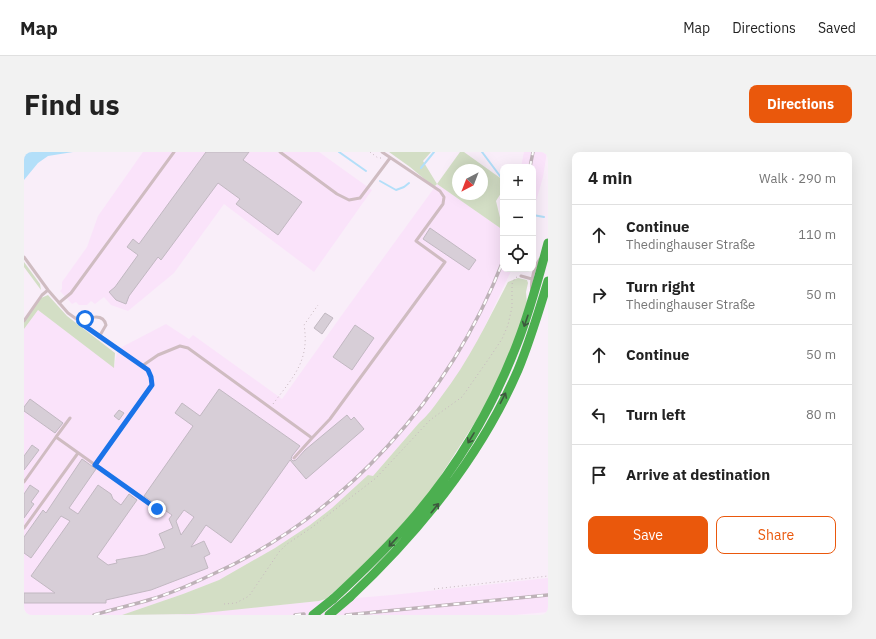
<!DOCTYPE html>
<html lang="en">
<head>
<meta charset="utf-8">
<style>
	body { margin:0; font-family:"IBM Plex Sans",sans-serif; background:#f2f2f2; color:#222 }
	.controls { position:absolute; right:12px; top:12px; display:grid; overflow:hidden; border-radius:8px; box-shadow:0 4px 16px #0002 }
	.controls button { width:36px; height:36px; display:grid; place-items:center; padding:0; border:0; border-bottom:1px solid #e0e0e0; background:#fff; color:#222; font:20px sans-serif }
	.compass { position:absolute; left:428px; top:12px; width:36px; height:36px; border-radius:50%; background:#fff; box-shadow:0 4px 16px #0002; rotate:222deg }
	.stop { position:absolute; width:12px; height:12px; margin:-9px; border:3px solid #1a73e8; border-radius:50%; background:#fff }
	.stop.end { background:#1a73e8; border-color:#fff; box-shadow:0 1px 4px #0008 }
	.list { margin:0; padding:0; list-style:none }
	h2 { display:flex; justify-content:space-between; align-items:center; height:52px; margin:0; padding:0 16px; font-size:17px }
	h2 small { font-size:13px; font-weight:400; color:#767676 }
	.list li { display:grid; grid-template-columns:26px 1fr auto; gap:12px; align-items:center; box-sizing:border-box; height:60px; padding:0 16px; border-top:1px solid #e0e0e0 }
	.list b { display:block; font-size:15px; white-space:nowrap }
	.list p { margin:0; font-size:13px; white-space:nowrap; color:#767676 }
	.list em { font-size:13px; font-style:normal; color:#767676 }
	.actions { display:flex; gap:8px; padding:12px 16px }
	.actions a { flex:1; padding:9px 0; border:1px solid #ea580c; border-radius:8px; text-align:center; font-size:14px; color:#ea580c }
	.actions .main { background:#ea580c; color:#fff }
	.icon { flex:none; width:22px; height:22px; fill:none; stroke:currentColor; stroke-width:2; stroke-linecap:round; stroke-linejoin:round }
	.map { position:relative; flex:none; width:524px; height:463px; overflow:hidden; border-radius:8px }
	header { display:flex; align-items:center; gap:24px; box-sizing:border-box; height:56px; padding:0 20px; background:#fff; border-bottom:1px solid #e0e0e0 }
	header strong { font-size:19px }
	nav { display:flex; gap:22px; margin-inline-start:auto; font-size:14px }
	.intro { display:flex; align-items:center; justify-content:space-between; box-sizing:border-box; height:96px; padding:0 24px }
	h1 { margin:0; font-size:28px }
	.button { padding:10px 18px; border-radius:8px; background:#ea580c; color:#fff; font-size:14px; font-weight:700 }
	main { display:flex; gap:24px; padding:0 24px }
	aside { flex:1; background:#fff; border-radius:8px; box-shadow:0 4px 16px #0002 }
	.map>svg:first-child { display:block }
	.built { fill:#fae3fa }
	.green { fill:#d3dec5; fill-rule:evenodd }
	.water { fill:#b3dff9 }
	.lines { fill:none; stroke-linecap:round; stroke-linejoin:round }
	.stream { stroke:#b3dff9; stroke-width:2 }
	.building { fill:#d7ced7; stroke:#c1b8c1; fill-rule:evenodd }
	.path { stroke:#c7b8bf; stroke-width:1; stroke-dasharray:1 3; stroke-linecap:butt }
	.lane { stroke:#cfbcc1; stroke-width:3 }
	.fast { stroke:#4caf50; stroke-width:9 }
	.rail-casing { stroke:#beb2b8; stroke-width:3.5 }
	.rail { stroke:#fff; stroke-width:2; stroke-dasharray:6; stroke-linecap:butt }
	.fast-bridge { stroke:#4caf50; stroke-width:9 }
	.oneway { stroke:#3d593e }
	.route { stroke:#1a73e8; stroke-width:5 }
</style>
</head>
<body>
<header>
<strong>Map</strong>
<nav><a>Map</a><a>Directions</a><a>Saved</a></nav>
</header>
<div class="intro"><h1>Find us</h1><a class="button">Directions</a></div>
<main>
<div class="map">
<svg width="524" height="463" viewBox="0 0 524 463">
	<rect width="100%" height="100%" fill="#f9eef9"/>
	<path class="built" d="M119,0H295L348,38L290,120L200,52L150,121L104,159L87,153L80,145L71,152L67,149L63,153H55L52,150L48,152L36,139L38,137V130L63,95L74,64Z
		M500,0H523L519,25L509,60V15H497Z
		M413,32L479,78V117H488L450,197L430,229L403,264L395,271L349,324L286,373L251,396L195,428L159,442L98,463H0V177L14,158L90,215L94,197L142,172L165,187L169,183L258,247L320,160Z
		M524,426V460L490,463H153L295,449L368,443Z"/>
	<path class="green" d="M365,0H407L399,9L413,32L436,0H440L479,28V38L472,49L479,78L413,32L410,35L386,15ZM434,18H458V42H434Z
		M0,110L16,132L17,138L0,115Z
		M494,126L503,128L504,131L502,140L503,152L499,174L464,250L405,342L355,399L302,447L295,449L170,462L98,463L159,442L195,428L251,396L286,373L308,356L344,323L349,324L395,271C403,264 410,255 417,245C445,209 463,170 484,130Z
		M24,143L43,164L91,201L90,216L14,158L0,177V170L17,146Z"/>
	<path class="water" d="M0,0H49L24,4L14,11L0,28Z"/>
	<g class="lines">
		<path class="stream" d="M315,0L342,19
			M458,0L479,28
			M397,16L410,0
			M356,29L372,38L380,35L385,31
			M509,63L520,65"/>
	</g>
	<path class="building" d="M182,0H225L219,8L278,50L254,83L212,52L216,47L194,31L137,108L134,105L105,144L102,152L92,148L85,140L91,135L114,103L103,95L109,87L115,92Z
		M406,76L452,108L445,118L399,87Z
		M301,161L309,166L298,182L290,176Z
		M331,173L350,186L328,218L309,205Z
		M195,237L276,294L268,304L267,307L269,309L272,308L281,298L323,263L327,268L330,265L340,277L282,327L266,308L207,391L182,373L167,395L180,389L186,402L180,405L184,416L127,438L82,448V451H0V441H31L7,424L46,369L37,364L7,406L0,401V385L19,358L22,361L58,307L72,317L45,356L54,362L74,333L87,342L89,347L97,353L105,342L113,348L73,405L84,413L93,411L92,408L121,403L141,396L135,382L149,376L145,367L148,363L120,344L169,274L151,261L158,251L176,264ZM160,358L170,365L157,383L152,369Z
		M6,247L39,271L31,281L0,259V255Z
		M95,258L100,261L95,268L90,264Z
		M8,293L15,298L0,318V304Z
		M6,333L15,339L7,350L10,352L0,366V342Z"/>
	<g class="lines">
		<path class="path" d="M346,0L354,6H357
			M249,252C269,225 286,209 280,173L294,153
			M410,437L524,424
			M200,452L212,451L225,444L255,400L263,392L287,376L352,326L406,268L438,245L466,205L478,187L484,173L488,155V132L491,126L493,125"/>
		<path class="lane" d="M256,0L313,42L325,48L336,46L366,6
			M0,105L24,138L44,161L124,218L127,225L128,233L71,313
			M497,124L508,127
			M508,140C506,130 510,115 516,107
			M35,151L47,141L150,0
			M0,169L18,143L24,138
			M55,170C64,166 79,160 82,173L75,185
			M118,214L134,203L156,194L164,196L288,286L306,267L421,110L392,89L419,52L420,45L416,39L358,0
			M32,285L46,266
			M270,306L288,286
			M0,330L32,285L133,357
			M0,376L54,301"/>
		<path class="fast" d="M326,445C395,380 456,306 494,218C506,189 515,159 524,129
			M309,447C335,423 360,399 384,372C430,320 468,257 493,192C506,159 515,125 524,91"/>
		<g class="rail-casing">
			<path id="rail" d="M506,15L509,0
				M70,463C89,457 109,453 128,447C148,441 168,432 187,423C321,363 426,245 479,109
				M271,463L280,462
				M322,463L524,443"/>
		</g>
		<use href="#rail" class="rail"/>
		<path class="fast-bridge" d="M289,463L309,447
			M305,463L326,445"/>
	</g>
	<defs><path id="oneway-shaft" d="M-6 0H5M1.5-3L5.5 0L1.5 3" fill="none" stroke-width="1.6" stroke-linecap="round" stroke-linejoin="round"/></defs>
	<g class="oneway">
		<use href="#oneway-shaft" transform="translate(502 169) rotate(109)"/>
		<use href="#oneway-shaft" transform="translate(479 246) rotate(-63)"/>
		<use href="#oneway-shaft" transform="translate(447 286) rotate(121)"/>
		<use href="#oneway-shaft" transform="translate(411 356) rotate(-51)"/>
		<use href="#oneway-shaft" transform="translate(369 390) rotate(133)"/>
	</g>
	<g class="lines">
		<path class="route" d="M61,167L55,170L124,218L127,225L128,233L71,313L133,357"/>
	</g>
</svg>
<div class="controls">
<button>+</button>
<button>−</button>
<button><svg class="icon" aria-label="locate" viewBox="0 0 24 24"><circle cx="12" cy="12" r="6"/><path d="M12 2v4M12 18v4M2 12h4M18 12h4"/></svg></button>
</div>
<svg class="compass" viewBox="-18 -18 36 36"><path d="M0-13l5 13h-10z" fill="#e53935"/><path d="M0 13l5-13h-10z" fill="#767676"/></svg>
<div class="stop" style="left:61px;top:167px"></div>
<div class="stop end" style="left:133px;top:357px"></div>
</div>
<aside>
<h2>4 min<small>Walk · 290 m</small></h2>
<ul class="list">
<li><svg class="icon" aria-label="ahead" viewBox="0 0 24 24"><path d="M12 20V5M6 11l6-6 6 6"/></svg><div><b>Continue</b><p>Thedinghauser Straße</p></div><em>110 m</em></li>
<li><svg class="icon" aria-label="right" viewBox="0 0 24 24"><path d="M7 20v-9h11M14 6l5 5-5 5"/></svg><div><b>Turn right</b><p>Thedinghauser Straße</p></div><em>50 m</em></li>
<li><svg class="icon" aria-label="ahead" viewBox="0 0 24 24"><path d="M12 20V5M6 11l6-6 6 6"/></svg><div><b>Continue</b></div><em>50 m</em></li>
<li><svg class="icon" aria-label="left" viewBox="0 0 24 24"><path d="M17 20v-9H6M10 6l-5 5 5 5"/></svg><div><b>Turn left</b></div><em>80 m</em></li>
<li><svg class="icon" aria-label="arrive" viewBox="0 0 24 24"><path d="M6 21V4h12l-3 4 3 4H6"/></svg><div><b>Arrive at destination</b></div></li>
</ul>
<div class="actions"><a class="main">Save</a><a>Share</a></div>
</aside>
</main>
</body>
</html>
